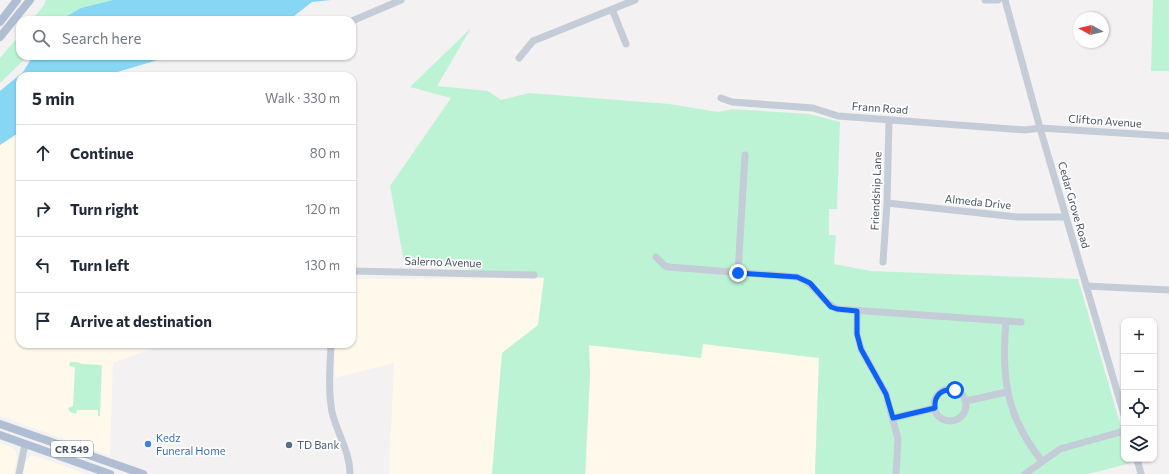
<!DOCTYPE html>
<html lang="en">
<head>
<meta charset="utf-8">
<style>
	body { margin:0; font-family:Commissioner,sans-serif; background:#f2f2f3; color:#1f2937 }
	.controls { position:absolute; right:12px; bottom:12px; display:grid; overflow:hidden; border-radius:8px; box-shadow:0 1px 3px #0004 }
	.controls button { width:36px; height:36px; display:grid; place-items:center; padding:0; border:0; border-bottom:1px solid #e0e1e3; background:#fff; color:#1f2937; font:20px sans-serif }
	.compass { position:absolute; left:1073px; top:12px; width:36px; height:36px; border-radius:50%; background:#fff; box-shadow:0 1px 3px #0004; rotate:278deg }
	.stop { position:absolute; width:12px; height:12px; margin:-9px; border:3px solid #0a63f4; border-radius:50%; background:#fff }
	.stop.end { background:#0a63f4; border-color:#fff; box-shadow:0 1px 4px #0008 }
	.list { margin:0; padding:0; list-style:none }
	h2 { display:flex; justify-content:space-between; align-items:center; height:52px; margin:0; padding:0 16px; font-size:17px }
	h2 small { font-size:13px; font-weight:400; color:#747a83 }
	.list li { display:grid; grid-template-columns:26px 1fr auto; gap:12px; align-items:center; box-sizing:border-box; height:56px; padding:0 16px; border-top:1px solid #e0e1e3 }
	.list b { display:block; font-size:15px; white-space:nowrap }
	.list em { font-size:13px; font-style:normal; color:#747a83 }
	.icon { flex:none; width:22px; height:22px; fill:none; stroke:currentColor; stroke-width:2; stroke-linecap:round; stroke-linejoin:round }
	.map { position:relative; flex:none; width:1169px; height:474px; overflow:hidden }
	.search { position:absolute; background:#fff; box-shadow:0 1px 3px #0004; left:16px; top:16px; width:340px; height:44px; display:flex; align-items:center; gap:10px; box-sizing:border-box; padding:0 14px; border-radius:12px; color:#747a83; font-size:15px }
	.panel { position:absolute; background:#fff; box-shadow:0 1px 3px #0004; left:16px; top:72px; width:340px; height:276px; border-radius:12px }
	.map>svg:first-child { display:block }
	.commercial { fill:#fef9eb }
	.green { fill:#bdf3d5 }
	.water { fill:#87d7f4 }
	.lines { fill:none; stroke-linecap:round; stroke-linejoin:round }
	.minor { stroke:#c4ccd7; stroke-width:7 }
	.major { stroke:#afbed2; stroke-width:8 }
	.route { stroke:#0a63f4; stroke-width:5 }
	.shop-dot { fill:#3f7fe0; stroke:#fff; stroke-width:1.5 }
	.service-dot { fill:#5c6f8a; stroke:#fff; stroke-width:1.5 }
	.labels { text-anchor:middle; stroke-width:3.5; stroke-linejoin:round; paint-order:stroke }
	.shield { fill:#fff; stroke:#7e8790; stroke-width:1 }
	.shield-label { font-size:10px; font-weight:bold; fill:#475360 }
	.street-label { font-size:11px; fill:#475360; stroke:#fff }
	.shop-label { font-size:11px; fill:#366cbe; stroke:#fff; text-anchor:start }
	.service-label { font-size:11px; fill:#4e5e75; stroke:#fff; text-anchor:start }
</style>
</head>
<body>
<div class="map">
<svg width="1169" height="474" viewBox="0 0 1169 474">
	<rect width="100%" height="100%" fill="#f3f1f1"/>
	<path class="commercial" d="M20,132V344H165L113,363L110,456L0,416V145Z
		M544,278L538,325L502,354L492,474H389L394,363L335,378L334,344H352V279Z
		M702,344L819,358L815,474H586L590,375L588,345L701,358Z
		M0,443L12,447L16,452L17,457L14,474H0Z
		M30,456H36L86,474H23L25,463Z"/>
	<path class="green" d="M46,0H130L67,20H32L44,5Z
		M1153,0H1169V71H1151Z
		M471,28L437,86L488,91L501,100L529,93L669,104L718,112L732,109L809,114L840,122L837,209H829V235H836L834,264L871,271L1078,279L1124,437V459H1130L1131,463L1088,474H815L819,358L703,344L701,358L589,345L590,375L585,474H492L502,353L538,325L544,278L404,262L390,186L451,98L410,87Z
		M20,35V56H28L0,83V58Z
		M70,362H77L82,364L102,365L100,416H98V410H77L76,414L70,412L68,408L73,406L75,367L69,366Z"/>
	<path class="water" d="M113,0H331L312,2L289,20H60L81,8Z
		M33,56H171L104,76H20V132L0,145V91L23,72Z"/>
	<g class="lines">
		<path class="minor" d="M985,0H998
			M1005,0L1040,128L1124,415
			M612,9L626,44
			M352,21L401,0
			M519,58L533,41L635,0
			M721,98L732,102L813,108L838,116L1025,130L1040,128L1169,136
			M887,203L1017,217H1066
			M656,257L665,266L669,267L797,277C816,283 821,302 837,309L1021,322
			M883,262L887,203L889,120
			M352,271L534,275
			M738,273L745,155
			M1086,286L1169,290
			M857,311V334L861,349L886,394L898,439L896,474
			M1006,321C1001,376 1006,417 1042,461
			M331,344C330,366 328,390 332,412C337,433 350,452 350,474
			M934 405a16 16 0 1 1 32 0a16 16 0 1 1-32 0Z
			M966,401L1007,392
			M893,418L935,408
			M1137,459L1141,474
			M19,474L25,444
			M1025,474L1060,449L1124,431"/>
		<path class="major" d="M0,22L17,0
			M0,37L30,0
			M0,424L143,474
			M0,435L110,474"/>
	</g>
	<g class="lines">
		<path class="route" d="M738,273L797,277L810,283L831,307L837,309L857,311V334L861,349L886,394L893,418L935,408C934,395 942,388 955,390"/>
	</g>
	<circle class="shop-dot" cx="148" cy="444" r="4"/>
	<circle class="service-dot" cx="289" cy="445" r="4"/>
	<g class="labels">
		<rect class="shield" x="51" y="441" width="42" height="16" rx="3"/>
		<g class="shield-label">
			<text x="72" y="453">CR 549</text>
		</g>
		<g class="street-label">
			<text transform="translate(880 108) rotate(4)" y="4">Frann Road</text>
			<text transform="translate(1105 121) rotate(4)" y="4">Clifton Avenue</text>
			<text transform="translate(876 191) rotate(-88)" y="4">Friendship Lane</text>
			<text transform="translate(978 202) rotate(6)" y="4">Almeda Drive</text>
			<text transform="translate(1074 205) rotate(74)" y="4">Cedar Grove Road</text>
			<text transform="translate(443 262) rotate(2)" y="4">Salerno Avenue</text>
		</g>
		<g class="shop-label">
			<text x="156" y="442">Kedz<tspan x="156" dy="13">Funeral Home</tspan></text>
		</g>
		<g class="service-label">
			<text x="297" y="449">TD Bank</text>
		</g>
	</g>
</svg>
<div class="controls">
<button>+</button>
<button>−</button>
<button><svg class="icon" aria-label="locate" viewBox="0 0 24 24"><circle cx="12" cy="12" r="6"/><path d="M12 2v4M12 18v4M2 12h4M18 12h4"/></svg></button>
<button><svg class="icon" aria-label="layers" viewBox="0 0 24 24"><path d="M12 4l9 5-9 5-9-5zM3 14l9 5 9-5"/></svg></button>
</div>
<svg class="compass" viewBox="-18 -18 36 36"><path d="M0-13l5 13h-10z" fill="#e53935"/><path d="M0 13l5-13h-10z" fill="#747a83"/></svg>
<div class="stop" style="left:955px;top:390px"></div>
<div class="stop end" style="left:738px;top:273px"></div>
<div class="search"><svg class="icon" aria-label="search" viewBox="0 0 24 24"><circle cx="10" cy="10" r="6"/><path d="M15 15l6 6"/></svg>Search here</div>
<section class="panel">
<h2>5 min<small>Walk · 330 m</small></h2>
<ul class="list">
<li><svg class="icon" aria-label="ahead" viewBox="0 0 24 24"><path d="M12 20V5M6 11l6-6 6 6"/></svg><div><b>Continue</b></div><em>80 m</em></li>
<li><svg class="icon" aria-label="right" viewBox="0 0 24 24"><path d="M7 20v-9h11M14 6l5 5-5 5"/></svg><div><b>Turn right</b></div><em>120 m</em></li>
<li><svg class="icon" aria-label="left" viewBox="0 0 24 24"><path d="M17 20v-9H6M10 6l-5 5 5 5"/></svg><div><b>Turn left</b></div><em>130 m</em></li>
<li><svg class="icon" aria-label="arrive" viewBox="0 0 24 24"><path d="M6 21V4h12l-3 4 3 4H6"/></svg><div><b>Arrive at destination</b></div></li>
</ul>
</section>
</div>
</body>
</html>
